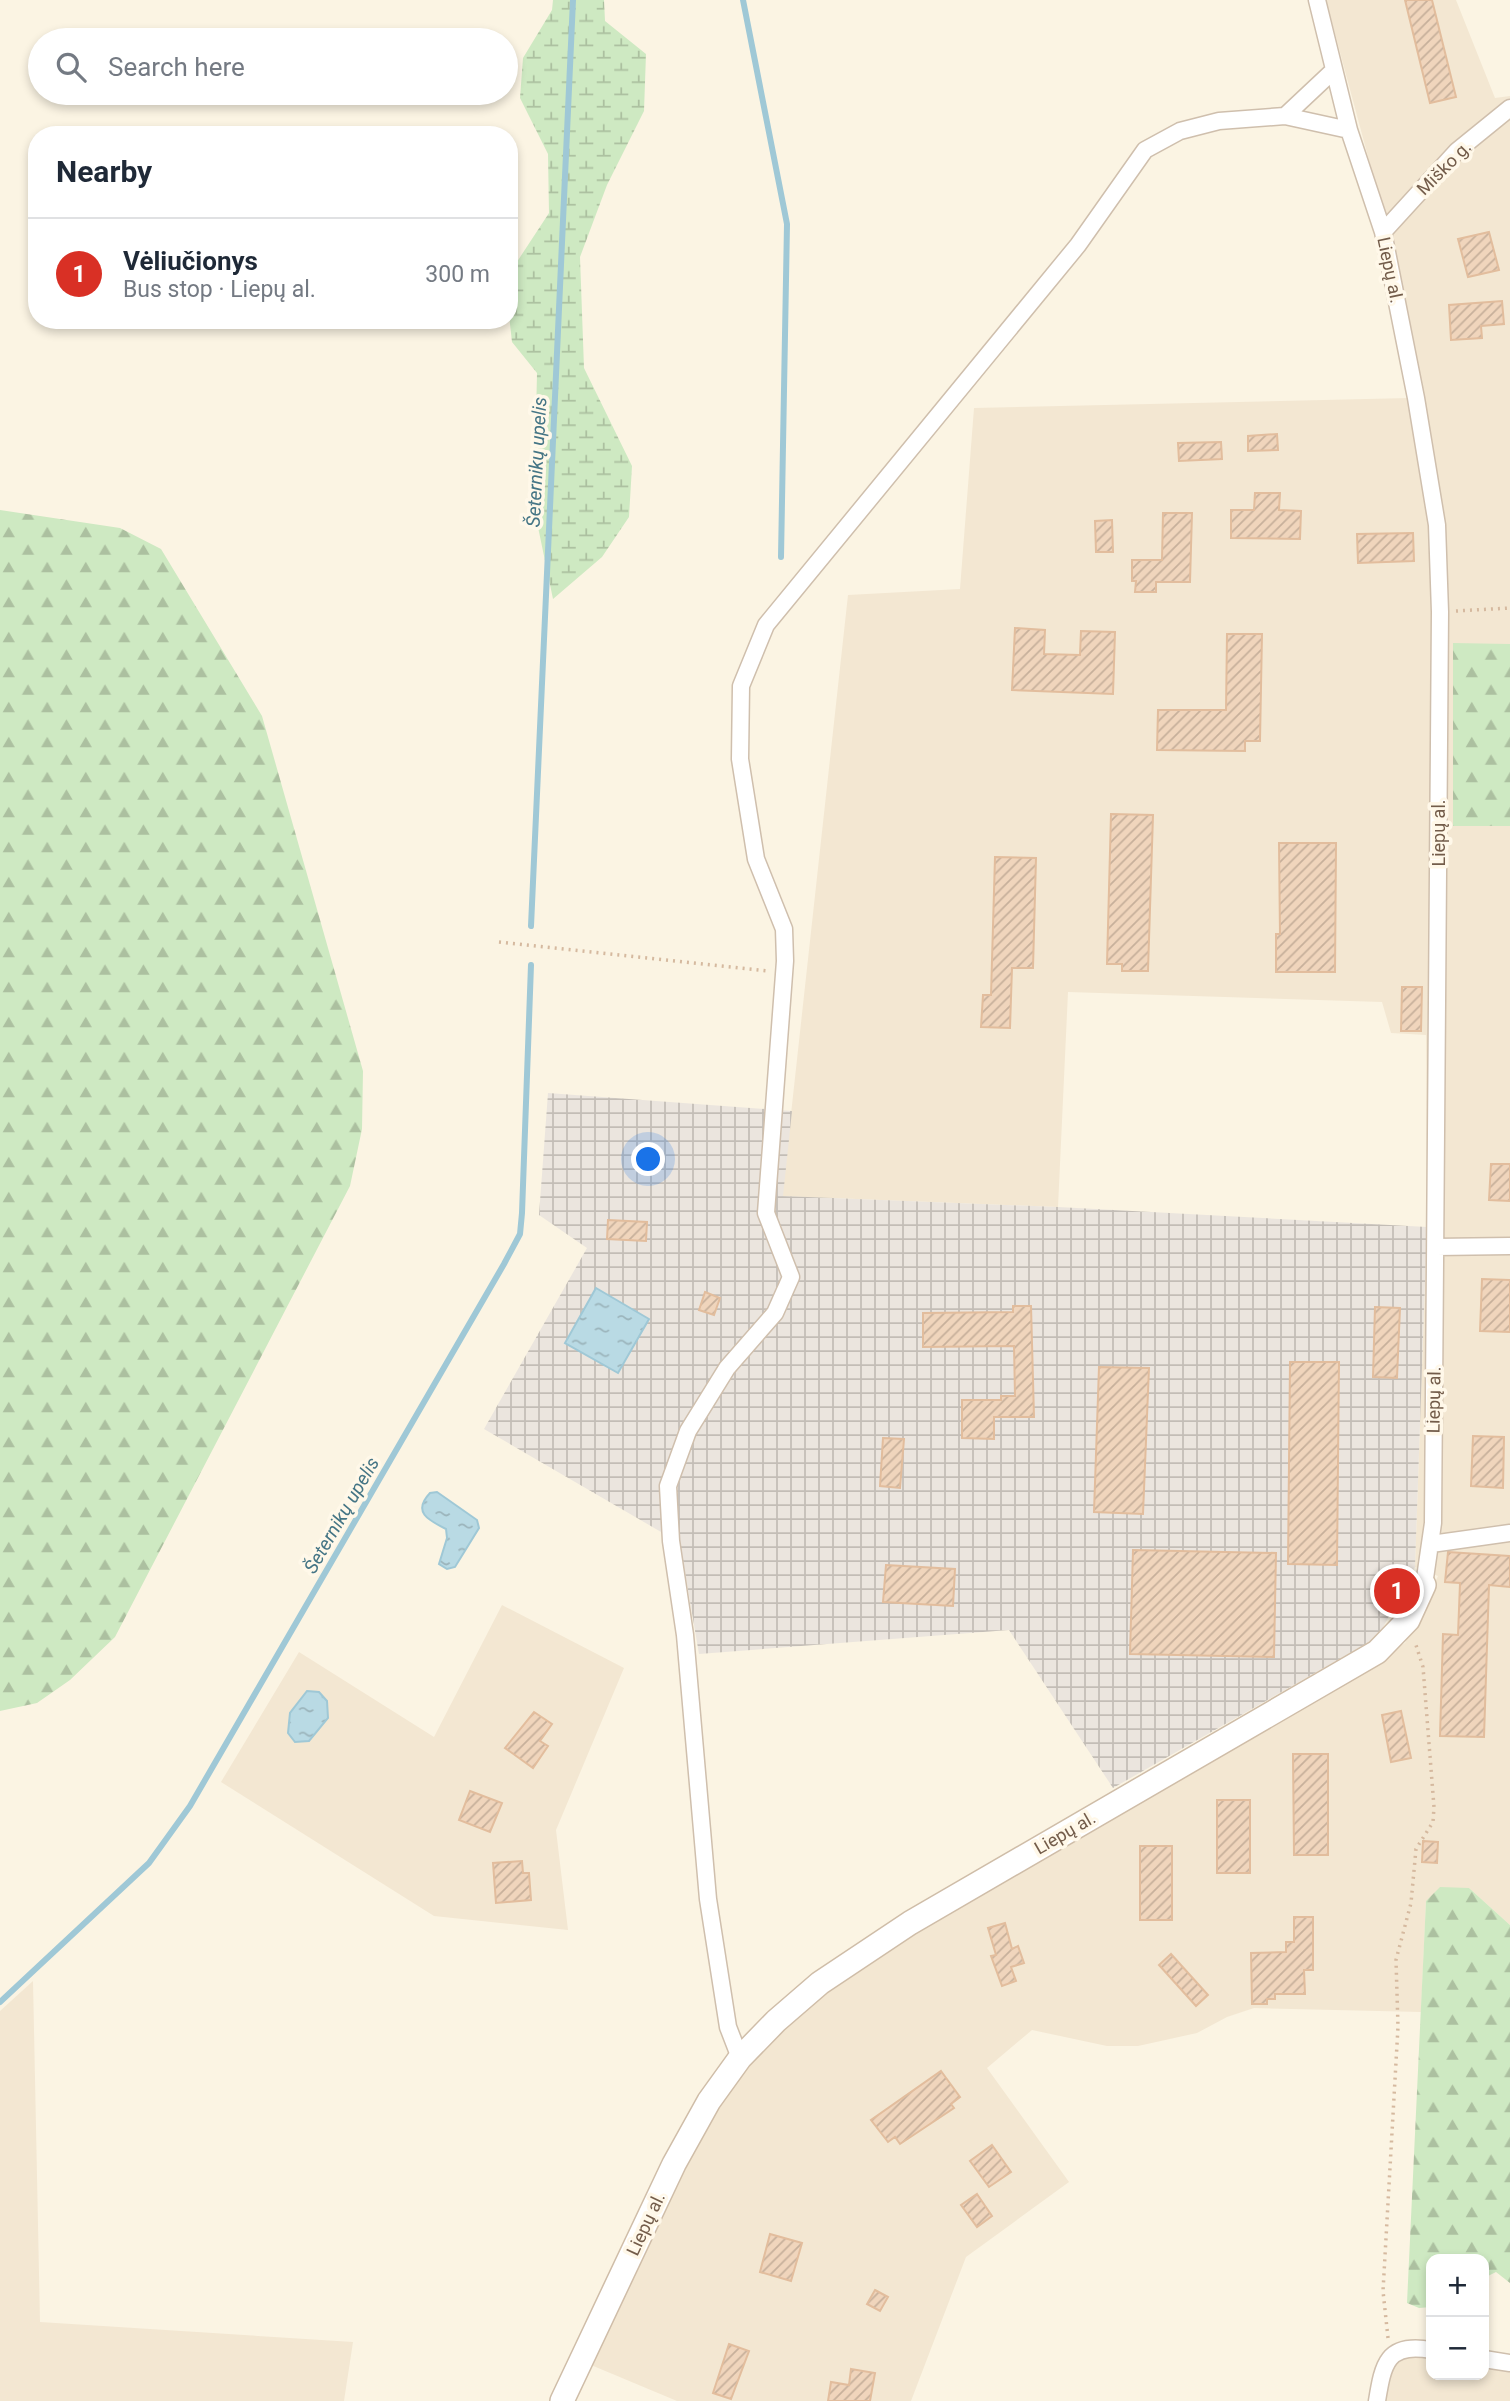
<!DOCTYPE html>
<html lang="en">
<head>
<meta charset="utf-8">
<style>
	body { margin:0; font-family:Roboto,sans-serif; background:#f2f2f3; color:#1f2937 }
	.controls { position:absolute; right:21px; bottom:21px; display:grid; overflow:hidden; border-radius:14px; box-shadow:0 4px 10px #0003 }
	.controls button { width:63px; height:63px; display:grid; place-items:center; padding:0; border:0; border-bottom:2px solid #e0e1e3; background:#fff; color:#1f2937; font:35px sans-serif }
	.you { position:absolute; left:649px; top:1160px; width:24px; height:24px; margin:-18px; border:5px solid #fff; border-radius:50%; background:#1a73e8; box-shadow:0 0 0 10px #1a73e833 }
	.badge { display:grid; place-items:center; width:46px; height:46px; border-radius:50%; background:#d93025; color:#fff; font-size:23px; font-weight:700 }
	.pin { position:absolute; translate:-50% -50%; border:4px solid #fff; box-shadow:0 2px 7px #0006 }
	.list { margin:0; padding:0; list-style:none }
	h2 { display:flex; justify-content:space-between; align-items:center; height:91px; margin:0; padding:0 28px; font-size:30px }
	h2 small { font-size:23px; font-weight:400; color:#747a83 }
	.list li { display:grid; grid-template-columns:46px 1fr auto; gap:21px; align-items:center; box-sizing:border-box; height:112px; padding:0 28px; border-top:2px solid #e0e1e3 }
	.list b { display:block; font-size:26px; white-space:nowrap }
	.list p { margin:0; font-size:23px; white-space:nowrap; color:#747a83 }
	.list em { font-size:23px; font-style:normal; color:#747a83 }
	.icon { flex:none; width:38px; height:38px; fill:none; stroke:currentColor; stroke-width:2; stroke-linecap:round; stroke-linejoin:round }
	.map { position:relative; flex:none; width:1510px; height:2401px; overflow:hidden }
	.search { position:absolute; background:#fff; box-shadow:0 4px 10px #0003; left:28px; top:28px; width:490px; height:77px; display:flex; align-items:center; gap:18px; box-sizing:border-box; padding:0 24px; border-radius:38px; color:#747a83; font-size:26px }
	.panel { position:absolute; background:#fff; box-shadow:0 4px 10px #0003; left:28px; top:126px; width:490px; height:203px; border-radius:28px }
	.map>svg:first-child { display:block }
	.residential { fill:#f3e7d2 }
	.industrial { fill:url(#industrial-grid) }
	.forest { fill:url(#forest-firs) }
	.wetland { fill:url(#wetland-marsh) }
	.water { fill:url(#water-ripples); stroke:#9fc8d6; stroke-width:2 }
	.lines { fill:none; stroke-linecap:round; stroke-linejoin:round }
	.stream { stroke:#9fc8d6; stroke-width:6 }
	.building { fill:url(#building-hatch); stroke:#e2bd9d; stroke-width:2 }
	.minor-casing { stroke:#cfbfad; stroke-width:19 }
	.secondary-casing { stroke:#cfbda8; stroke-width:26 }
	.path { stroke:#d5b99f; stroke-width:3.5; stroke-dasharray:2 5; stroke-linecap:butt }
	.minor { stroke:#fff; stroke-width:16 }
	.secondary { stroke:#fff; stroke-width:23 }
	.labels { text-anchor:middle; stroke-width:7; stroke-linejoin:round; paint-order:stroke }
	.street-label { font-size:18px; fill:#735c4a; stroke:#fff8e9 }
	.water-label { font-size:19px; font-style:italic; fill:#457585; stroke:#fff8e9 }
</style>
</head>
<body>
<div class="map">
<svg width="1510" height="2401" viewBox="0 0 1510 2401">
	<defs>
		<pattern id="industrial-grid" width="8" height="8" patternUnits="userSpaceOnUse" patternTransform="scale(1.75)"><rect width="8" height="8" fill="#ebe5de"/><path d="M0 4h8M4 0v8" fill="none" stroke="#c3bdb6"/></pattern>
		<pattern id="forest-firs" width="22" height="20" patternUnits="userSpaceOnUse" patternTransform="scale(1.75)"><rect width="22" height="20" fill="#cee9c2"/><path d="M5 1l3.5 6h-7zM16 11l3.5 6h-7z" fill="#acc0a0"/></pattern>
		<pattern id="wetland-marsh" width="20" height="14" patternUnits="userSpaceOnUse" patternTransform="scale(1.75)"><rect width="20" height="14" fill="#cee9c2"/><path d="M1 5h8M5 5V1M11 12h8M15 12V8" fill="none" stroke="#acc0a0"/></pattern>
		<pattern id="water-ripples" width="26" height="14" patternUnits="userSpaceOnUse" patternTransform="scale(1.75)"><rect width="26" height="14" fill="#b9dae4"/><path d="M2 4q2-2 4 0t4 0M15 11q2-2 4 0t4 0" fill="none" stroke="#9bb4bb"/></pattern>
		<pattern id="building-hatch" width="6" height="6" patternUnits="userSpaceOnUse" patternTransform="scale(1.75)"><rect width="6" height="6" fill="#f0d5bc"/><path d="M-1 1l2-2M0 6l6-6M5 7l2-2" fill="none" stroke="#c7b09b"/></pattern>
	</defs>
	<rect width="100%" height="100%" fill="#fbf4e3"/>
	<path class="residential" d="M1326,0H1456L1495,98L1510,96V644H1453V826H1510V1925L1469,1888L1426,1901L1421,2012L1254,2008L1227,2017L1197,2033L1138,2046H1107L1032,2030L987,2068L1069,2182L966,2257L911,2401H677L591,2365L681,2174L724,2099L766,2045L809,2005L876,1953L1405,1643L1438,1576L1415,1567L1427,1227L1426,1035L1391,1033L1382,1002L1068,992L1058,1207L782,1196L848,595L960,589L974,408L1409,398L1392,246Z
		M502,1605L624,1668L556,1830L568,1930L434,1916L221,1782L299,1652L434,1737Z
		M33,1981L40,2322L353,2342L344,2401H0V2011Z
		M1411,2354L1431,2357V2375H1484V2364L1510,2367V2401H1385L1389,2367Z"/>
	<path class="industrial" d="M548,1093L792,1111L783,1196L1058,1207L1427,1227L1415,1567L1378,1637L1113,1788L1009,1630L699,1654L680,1543L484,1429L587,1248L539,1215Z"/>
	<path class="forest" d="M0,510L120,528L161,549L262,716L363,1071L362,1129L350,1186L115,1637L70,1680L37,1703L0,1711Z
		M1453,643L1510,644V826H1453Z
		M1440,1887L1469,1888L1510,1925V2283L1496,2272L1484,2278V2259H1431V2307L1419,2308L1407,2303L1426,1901Z"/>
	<path class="wetland" d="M553,0H604L605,21L646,54L644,111L607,185L580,257L584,368L632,466L629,517L602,557L553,599L534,508L537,373L512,342L509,315V274L549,213L548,154L520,98L523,58L552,10Z"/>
	<path class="water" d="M596,1288L649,1319L618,1373L565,1343Z
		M437,1492L477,1520L479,1528L455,1567L447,1569L439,1564L447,1538L446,1529C428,1520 412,1512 430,1493Z
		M307,1691L319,1692L327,1701L328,1718L309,1741L295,1742L288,1733L290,1713Z"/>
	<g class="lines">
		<path class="stream" d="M743,0L787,224L781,557
			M531,926L573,0
			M0,2002L149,1863L190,1806L504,1264L520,1234L522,1213L531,965"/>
	</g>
	<path class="building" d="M1405,0H1432L1456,97L1430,103Z
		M1489,232L1499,270L1468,277L1458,239Z
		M1502,301L1504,324L1481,326L1482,338L1451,340L1449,305Z
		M1277,434L1278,450L1248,451V436Z
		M1221,442L1222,459L1179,461L1178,443Z
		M1255,493H1280L1279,510L1301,511L1300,539L1231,538V510H1254Z
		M1163,513H1192L1190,582H1156V592H1135L1136,581H1132V560H1162Z
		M1112,520L1113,552H1096L1095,521Z
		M1413,533L1414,561L1358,563L1357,534Z
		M1015,628L1045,630L1044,654L1080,655L1081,631L1115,632L1113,694L1012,690Z
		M1227,634H1262L1260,741H1245V751L1157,750L1158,710H1226Z
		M1111,814L1153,815L1148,971H1122V964H1107Z
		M1279,843H1336L1335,972H1276V934H1280Z
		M995,857L1036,858L1033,968H1012L1010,1028L981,1027L983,995H991Z
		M1402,987H1422L1421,1031H1401Z
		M1491,1164H1510V1201L1489,1200Z
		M608,1220L647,1222L646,1241L607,1239Z
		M1482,1279L1510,1280V1332L1480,1331Z
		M705,1292L720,1298L714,1315L699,1310Z
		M1013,1306H1031L1034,1417H994V1439L962,1438V1400H1001V1396H1015L1014,1346L923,1347V1313L1013,1312Z
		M1375,1307L1400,1308L1397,1378L1373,1377Z
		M1290,1362H1339L1337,1565L1288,1564Z
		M1099,1367L1149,1368L1143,1514L1094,1512Z
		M1473,1436L1504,1437L1503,1488L1471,1486Z
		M883,1438L904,1439L900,1488L880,1486Z
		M1133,1550L1276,1553L1274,1657L1130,1654Z
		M1448,1552L1510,1556V1587L1489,1585L1484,1737L1440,1736L1443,1634L1458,1635L1460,1583L1445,1582Z
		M886,1565L955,1569L953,1606L883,1602Z
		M1401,1711L1411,1758L1391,1762L1382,1715Z
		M534,1712L552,1724L540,1741L548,1746L533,1768L505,1748Z
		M1293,1754H1328V1855H1294Z
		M470,1791L502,1803L490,1832L459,1820Z
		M1217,1800H1250V1873H1217Z
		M1423,1841L1438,1842L1437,1863L1422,1862Z
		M1140,1846H1172V1920H1140Z
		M522,1861L523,1873H529L531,1900L496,1903L493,1863Z
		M1294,1917H1313V1970H1304L1305,1994H1275V1999H1267V2004H1252L1251,1953L1286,1952V1942H1294Z
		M1005,1923L1012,1949L1018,1946L1024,1963L1011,1967L1016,1981L1002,1986L991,1956L996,1955L988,1928Z
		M1171,1954L1208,1995L1196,2006L1159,1965Z
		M941,2071L960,2097L951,2104L954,2108L900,2144L895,2137L888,2142L871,2120Z
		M992,2145L1011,2172L989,2187L970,2161Z
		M977,2194L992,2216L977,2227L961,2205Z
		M770,2234L802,2243L791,2281L760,2272Z
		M875,2290L888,2297L880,2311L867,2304Z
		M729,2344L749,2351L731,2399L713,2393Z
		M851,2369L875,2373L870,2401H828L831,2382L849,2385Z"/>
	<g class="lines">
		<g class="minor-casing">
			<path id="minor" d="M1317,0L1349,130L1383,232L1416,398L1437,525L1440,612L1433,1523L1424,1585
				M1285,116L1334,70
				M1383,232L1457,151L1510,108
				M1436,1247L1510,1246
				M1431,1544L1510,1533
				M740,2058L728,2027L708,1899L685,1635L671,1541L668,1486L688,1431L727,1368L775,1313L791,1277L766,1213L785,961L784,929L756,859L740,759L741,686L766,625L1078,245L1145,150L1180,131L1219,121L1285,116L1349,130
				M1484,2359L1510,2363
				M1377,2401C1383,2364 1387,2342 1431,2350"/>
		</g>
		<g class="secondary-casing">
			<path id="secondary" d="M562,2401L674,2164L709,2101L740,2058L776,2021L820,1983L910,1923L1377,1652L1408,1620L1424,1585"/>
		</g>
		<path class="path" d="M1456,611L1510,608
			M499,942L768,971
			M1388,2338L1383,2291L1398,2027L1396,1960L1411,1903L1416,1849L1433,1822L1434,1807L1423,1667L1415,1642"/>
		<use href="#minor" class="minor"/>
		<use href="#secondary" class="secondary"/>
	</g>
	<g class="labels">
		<g class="street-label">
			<text transform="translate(1444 168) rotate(-45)" y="6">Miško g.</text>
			<text transform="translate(1390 270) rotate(78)" y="6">Liepų al.</text>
			<text transform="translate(1439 833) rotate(-90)" y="6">Liepų al.</text>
			<text transform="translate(1434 1400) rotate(-89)" y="6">Liepų al.</text>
			<text transform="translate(1065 1833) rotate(-30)" y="6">Liepų al.</text>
			<text transform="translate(646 2224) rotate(-65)" y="6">Liepų al.</text>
		</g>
		<g class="water-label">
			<text transform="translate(536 462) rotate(-87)" y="7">Šeternikų upelis</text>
			<text transform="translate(341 1515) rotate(-60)" y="7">Šeternikų upelis</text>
		</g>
	</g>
</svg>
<div class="controls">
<button>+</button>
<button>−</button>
</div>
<div class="you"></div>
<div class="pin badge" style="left:1397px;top:1591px">1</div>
<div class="search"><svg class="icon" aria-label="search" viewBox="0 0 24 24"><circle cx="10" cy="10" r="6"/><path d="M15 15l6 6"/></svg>Search here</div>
<section class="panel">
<h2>Nearby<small></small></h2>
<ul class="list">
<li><span class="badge">1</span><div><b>Vėliučionys</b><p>Bus stop · Liepų al.</p></div><em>300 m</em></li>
</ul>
</section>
</div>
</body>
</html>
